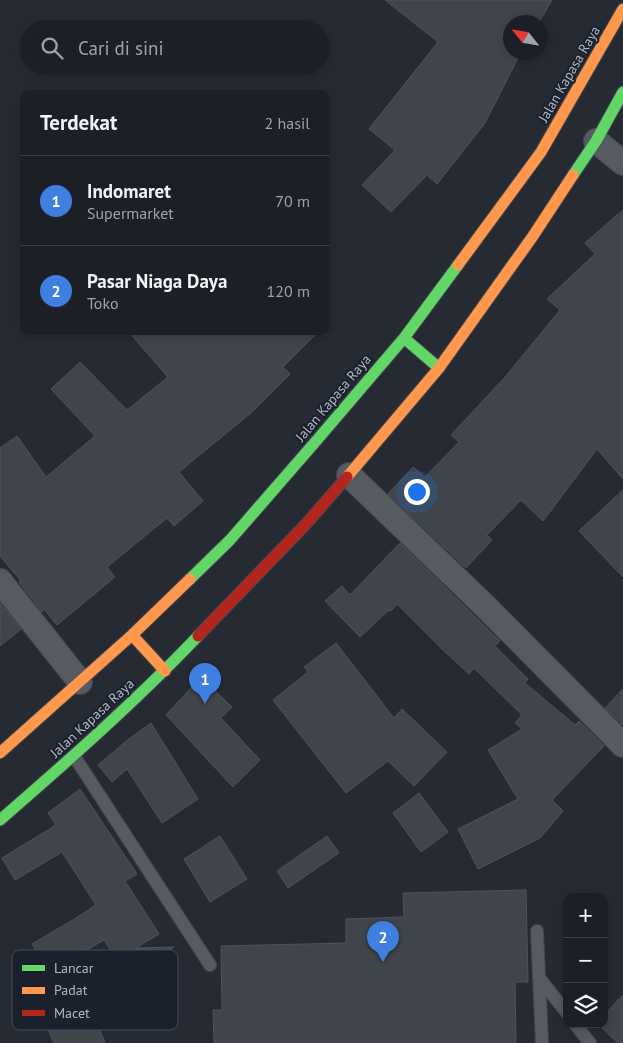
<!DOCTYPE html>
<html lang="id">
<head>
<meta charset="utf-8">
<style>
	body { margin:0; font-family:"PT Sans",sans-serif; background:#25282e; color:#f1f3f6 }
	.controls { position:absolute; right:15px; bottom:15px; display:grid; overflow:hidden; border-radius:10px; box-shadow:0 2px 12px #0003 }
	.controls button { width:45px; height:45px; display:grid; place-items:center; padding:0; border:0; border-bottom:1px solid #3a3e43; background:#1c2026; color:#f1f3f6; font:25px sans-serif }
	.compass { position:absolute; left:503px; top:15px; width:45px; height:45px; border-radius:50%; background:#1c2026; box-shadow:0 2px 12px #0003; rotate:301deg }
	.you { position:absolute; left:416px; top:491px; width:18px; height:18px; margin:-12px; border:4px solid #fff; border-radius:50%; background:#1a73e8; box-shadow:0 0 0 8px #1a73e833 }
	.badge { display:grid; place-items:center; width:32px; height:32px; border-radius:50%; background:#ea580c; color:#fff; font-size:16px; font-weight:700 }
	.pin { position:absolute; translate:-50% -41px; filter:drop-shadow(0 1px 2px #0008) }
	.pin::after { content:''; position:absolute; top:26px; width:18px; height:15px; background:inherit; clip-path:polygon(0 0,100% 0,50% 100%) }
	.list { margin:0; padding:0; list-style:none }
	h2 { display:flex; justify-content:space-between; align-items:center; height:65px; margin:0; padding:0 20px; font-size:21px }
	h2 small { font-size:16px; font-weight:400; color:#a0a3a7 }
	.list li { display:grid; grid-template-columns:32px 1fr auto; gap:15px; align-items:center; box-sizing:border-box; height:90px; padding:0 20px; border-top:1px solid #3a3e43 }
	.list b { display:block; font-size:19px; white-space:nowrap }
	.list p { margin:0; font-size:16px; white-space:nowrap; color:#a0a3a7 }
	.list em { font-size:16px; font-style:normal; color:#a0a3a7 }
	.icon { flex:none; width:28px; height:28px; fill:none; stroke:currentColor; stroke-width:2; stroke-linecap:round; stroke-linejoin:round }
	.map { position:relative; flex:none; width:623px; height:1043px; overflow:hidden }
	.search { position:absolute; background:#1c2026; box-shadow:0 2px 12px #0003; left:20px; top:20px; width:310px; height:55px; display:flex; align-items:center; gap:12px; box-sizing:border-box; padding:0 18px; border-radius:28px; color:#a0a3a7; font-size:19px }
	.panel { position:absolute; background:#1c2026; box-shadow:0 2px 12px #0003; left:20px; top:90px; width:310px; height:245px; border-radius:10px }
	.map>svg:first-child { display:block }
	.building { fill:#40454b; stroke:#4e535b }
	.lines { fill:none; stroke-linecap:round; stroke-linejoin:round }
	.lane-casing { stroke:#44474e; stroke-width:14 }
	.street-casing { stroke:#44474e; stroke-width:26 }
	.fast-casing { stroke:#43474f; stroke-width:13 }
	.slow-casing { stroke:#43474f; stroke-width:13 }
	.jam-casing { stroke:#43474f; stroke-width:13 }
	.lane { stroke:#565a61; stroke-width:12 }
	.street { stroke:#565a61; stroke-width:24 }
	.fast { stroke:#63d668; stroke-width:11 }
	.slow { stroke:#ff974d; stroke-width:11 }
	.jam { stroke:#b3261e; stroke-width:11 }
	.labels { text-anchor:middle; stroke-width:4; stroke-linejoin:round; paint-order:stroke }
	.street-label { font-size:14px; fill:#afb7c5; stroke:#1a212d }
	.key { fill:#1a212d; stroke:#474e5b; stroke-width:1 }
	.key-label { font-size:14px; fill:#afb7c5 }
</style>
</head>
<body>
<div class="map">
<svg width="623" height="1043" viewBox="0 0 623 1043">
	<rect width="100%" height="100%" fill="#262b33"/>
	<path class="building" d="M385,0H552L539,22H510V52H521L485,123L437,184L427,175L391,212L362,185L395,150L369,129L438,42Z
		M623,210V479L597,449L543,521L521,500L487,535L492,540L466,568L388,494L413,467L425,477L459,442L451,435L506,376L560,310L547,299L595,254L585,243Z
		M128,331H319L283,367L290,374L252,412L179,472L203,501L174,526L167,518L107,567L115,577L57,625L44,609L42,612L19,582L21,581L0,556V448L17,436L46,477L95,436L51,389L80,362L127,410L168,377Z
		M623,490V577L579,531Z
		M400,543L500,641L495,646L528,679L525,683L575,725L579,721L604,746L552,800L563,811L540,838L478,869L458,829L518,799L488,750L522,729L515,723L522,715L474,668L469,674L445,652L397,604L391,611L389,610L360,637L325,601L342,586L350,595Z
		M0,603L21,629L0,646Z
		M336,643L394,718L402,709L447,752L414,786L388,761L346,793L273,700L308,672L304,667Z
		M201,677L232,707L221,718L260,760L233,787L166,715Z
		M623,689V725L605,708Z
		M151,723L198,799L162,823L127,769L112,782L98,765L130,738Z
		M80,789L137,874L125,881L159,934L136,948L174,947L128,977L104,940L48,972L32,944L73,920L96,905L62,852L15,880L2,858L56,825L48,813Z
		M419,793L448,832L421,852L393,813Z
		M220,836L247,879L210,902L184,859Z
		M327,836L339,853L288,888L277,871Z
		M526,890L528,982H515L516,1043H214L213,1010H222L221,946L346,943V919L404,917L403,893Z
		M623,995V1043H618L598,1024H604V1015Z
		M88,1001L105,1043H54L44,1020Z"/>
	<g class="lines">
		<g class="lane-casing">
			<path id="lane" d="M74,756L210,965
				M537,931L542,1043
				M540,979L567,1013
				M575,1024L590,1043"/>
		</g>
		<g class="street-casing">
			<path id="street" d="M596,141L623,163
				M349,475L487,608L623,745
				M0,581L80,682"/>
		</g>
		<g class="fast-casing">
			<path id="fast" d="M573,175L596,141L623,92
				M404,338L439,368
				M190,579L230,540L317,440L404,338L458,265
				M0,820C68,761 136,701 198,636"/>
		</g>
		<g class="slow-casing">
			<path id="slow" d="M458,265L541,152L623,9
				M347,477L439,368L533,236L573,175
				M132,635L165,671
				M0,753L132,635L190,579"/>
		</g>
		<g class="jam-casing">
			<path id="jam" d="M198,636L306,524L347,477"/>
		</g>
		<use href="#lane" class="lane"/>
		<use href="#street" class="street"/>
		<use href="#fast" class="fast"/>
		<use href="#slow" class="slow"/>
		<use href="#jam" class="jam"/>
	</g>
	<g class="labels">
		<g class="street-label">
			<text transform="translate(569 74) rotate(-60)" y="5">Jalan Kapasa Raya</text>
			<text transform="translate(333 398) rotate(-50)" y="5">Jalan Kapasa Raya</text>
			<text transform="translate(92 718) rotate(-43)" y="5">Jalan Kapasa Raya</text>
		</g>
	</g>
	<rect x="12" y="950" width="166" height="80" rx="8" class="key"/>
	<rect x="22" y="965" width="23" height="6" fill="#63d668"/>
	<rect x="22" y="987" width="23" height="7" fill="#ff974d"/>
	<rect x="22" y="1010" width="23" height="6" fill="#b3261e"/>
	<g class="key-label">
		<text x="54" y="973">Lancar</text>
		<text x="54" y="995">Padat</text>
		<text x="54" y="1018">Macet</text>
	</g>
</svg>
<div class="controls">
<button>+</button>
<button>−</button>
<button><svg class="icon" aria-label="layers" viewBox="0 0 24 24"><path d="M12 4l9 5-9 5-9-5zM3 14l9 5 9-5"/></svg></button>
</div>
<svg class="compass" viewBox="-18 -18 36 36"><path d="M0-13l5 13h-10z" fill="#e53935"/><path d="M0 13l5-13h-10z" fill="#a0a3a7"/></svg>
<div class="you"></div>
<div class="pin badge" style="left:205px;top:704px;background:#3f7fe0">1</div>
<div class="pin badge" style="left:383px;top:962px;background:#3f7fe0">2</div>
<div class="search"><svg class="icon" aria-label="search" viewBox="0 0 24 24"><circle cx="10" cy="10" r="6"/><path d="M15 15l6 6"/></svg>Cari di sini</div>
<section class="panel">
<h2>Terdekat<small>2 hasil</small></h2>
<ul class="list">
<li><span class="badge" style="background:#3f7fe0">1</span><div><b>Indomaret</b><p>Supermarket</p></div><em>70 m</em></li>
<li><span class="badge" style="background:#3f7fe0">2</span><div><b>Pasar Niaga Daya</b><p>Toko</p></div><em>120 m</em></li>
</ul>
</section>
</div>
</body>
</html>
